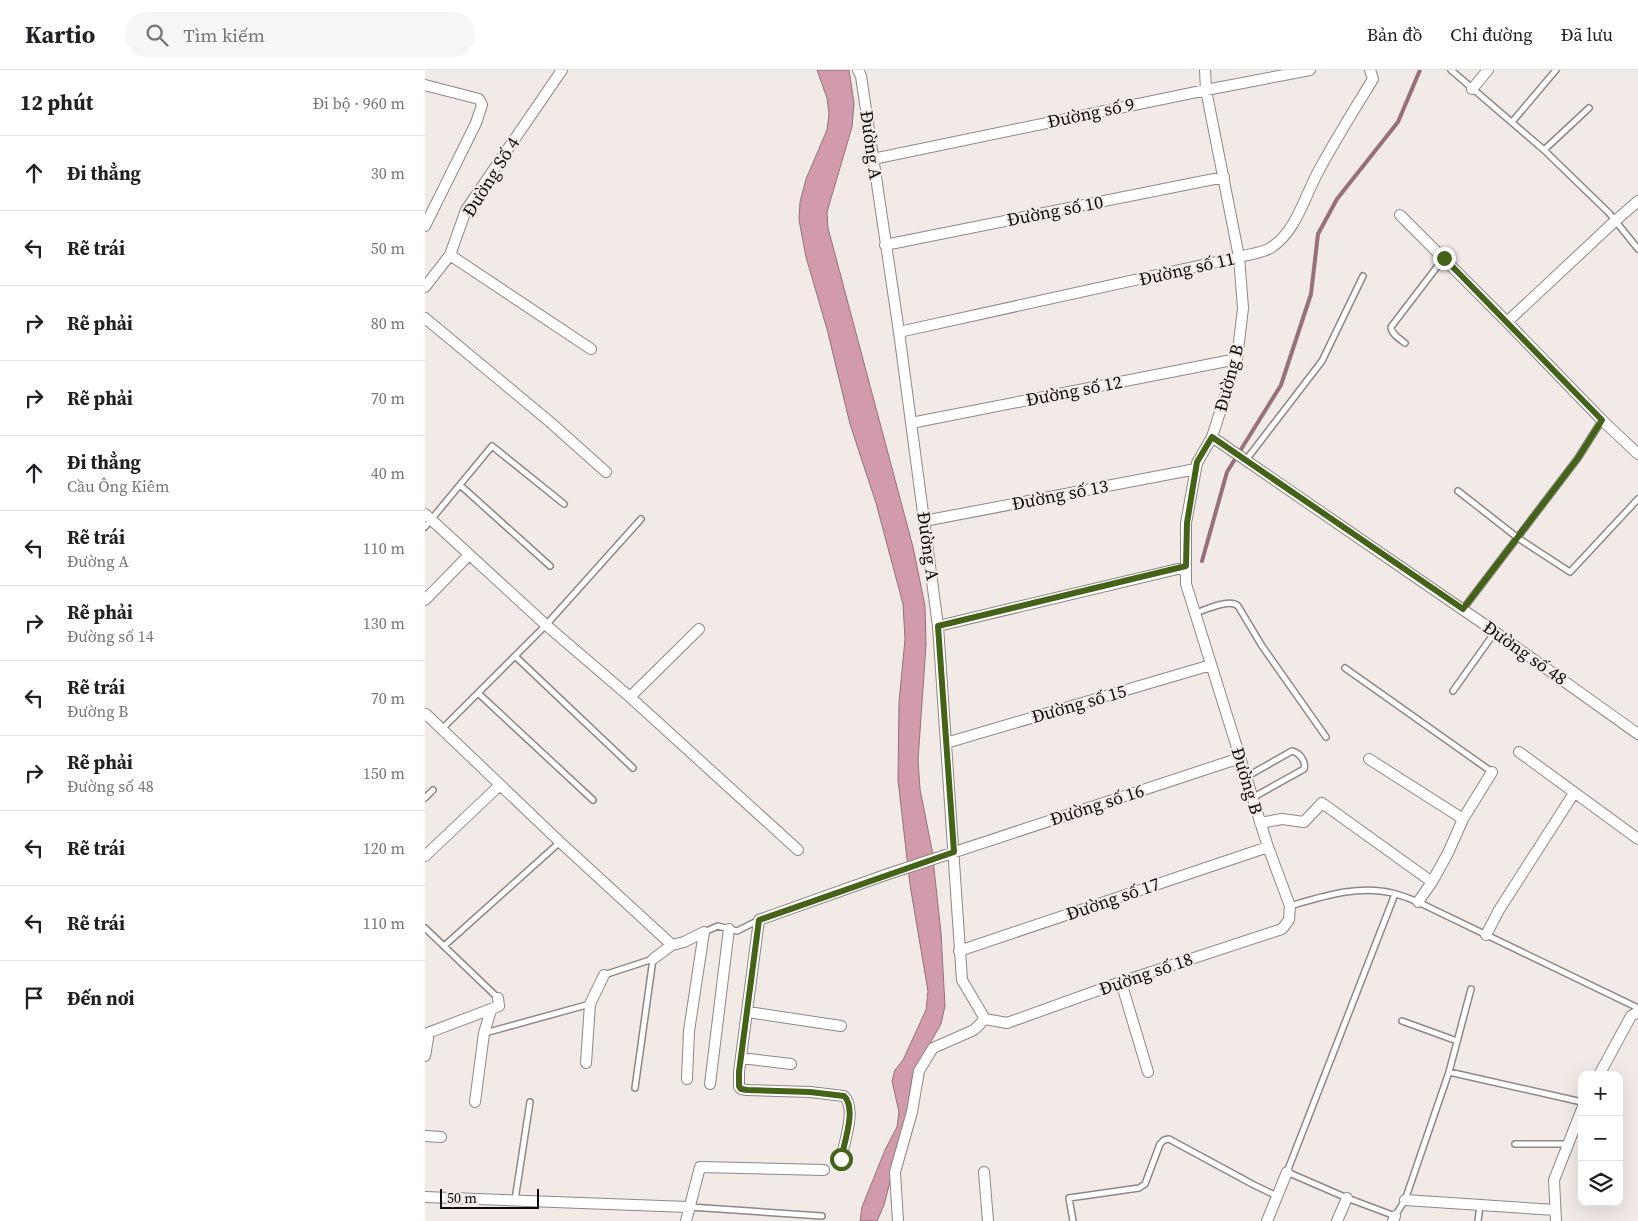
<!DOCTYPE html>
<html lang="vi">
<head>
<meta charset="utf-8">
<style>
	body { margin:0; font-family:"Source Serif 4",serif; background:#f6f6f6; color:#202124 }
	.controls { position:absolute; right:15px; bottom:15px; display:grid; overflow:hidden; border-radius:10px; box-shadow:0 5px 20px #0002 }
	.controls button { width:45px; height:45px; display:grid; place-items:center; padding:0; border:0; border-bottom:1px solid #e0e0e0; background:#fff; color:#202124; font:25px sans-serif }
	.scale { position:absolute; left:15px; bottom:12px; width:99px; box-sizing:border-box; padding-left:5px; border:2px solid #0e0c0b; border-top:0; font-size:14px; line-height:18px; white-space:nowrap; color:#0e0c0b; -webkit-text-stroke:4px #f1eae7; paint-order:stroke }
	.stop { position:absolute; width:15px; height:15px; margin:-11px; border:4px solid #446318; border-radius:50%; background:#fff }
	.stop.end { background:#446318; border-color:#fff; box-shadow:0 1px 5px #0008 }
	.list { margin:0; padding:0; list-style:none }
	h2 { display:flex; justify-content:space-between; align-items:center; height:65px; margin:0; padding:0 20px; font-size:21px }
	h2 small { font-size:16px; font-weight:400; color:#757577 }
	.list li { display:grid; grid-template-columns:32px 1fr auto; gap:15px; align-items:center; box-sizing:border-box; height:75px; padding:0 20px; border-top:1px solid #e0e0e0 }
	.list b { display:block; font-size:19px; white-space:nowrap }
	.list p { margin:0; font-size:16px; white-space:nowrap; color:#757577 }
	.list em { font-size:16px; font-style:normal; color:#757577 }
	.icon { flex:none; width:28px; height:28px; fill:none; stroke:currentColor; stroke-width:2; stroke-linecap:round; stroke-linejoin:round }
	.map { position:relative; flex:none; width:1213px; height:1151px; overflow:hidden }
	header { display:flex; align-items:center; gap:30px; box-sizing:border-box; height:70px; padding:0 25px; background:#fff; border-bottom:1px solid #e0e0e0 }
	header strong { font-size:24px }
	nav { display:flex; gap:28px; margin-inline-start:auto; font-size:18px }
	.search { width:350px; height:45px; background:#f6f6f6; display:flex; align-items:center; gap:12px; box-sizing:border-box; padding:0 18px; border-radius:28px; color:#757577; font-size:19px }
	main { display:flex }
	aside { flex:1; background:#fff }
	.map>svg:first-child { display:block }
	.water { fill:#d19bab; stroke:#96707b }
	.lines { fill:none; stroke-linecap:round; stroke-linejoin:round }
	.stream { stroke:#96707b; stroke-width:4 }
	.lane-casing { stroke:#8e8785; stroke-width:8 }
	.street-casing { stroke:#8e8785; stroke-width:12 }
	.lane { stroke:#fff; stroke-width:5 }
	.street { stroke:#fff; stroke-width:10 }
	.route { stroke:#446318; stroke-width:6 }
	.labels { text-anchor:middle; stroke-width:4.5; stroke-linejoin:round; paint-order:stroke }
	.street-label { font-size:18px; fill:#0e0c0b; stroke:#f1eae7 }
</style>
</head>
<body>
<header>
<strong>Kartio</strong>
<div class="search"><svg class="icon" aria-label="search" viewBox="0 0 24 24"><circle cx="10" cy="10" r="6"/><path d="M15 15l6 6"/></svg>Tìm kiếm</div>
<nav><a>Bản đồ</a><a>Chỉ đường</a><a>Đã lưu</a></nav>
</header>
<main>
<aside>
<h2>12 phút<small>Đi bộ · 960 m</small></h2>
<ul class="list">
<li><svg class="icon" aria-label="ahead" viewBox="0 0 24 24"><path d="M12 20V5M6 11l6-6 6 6"/></svg><div><b>Đi thẳng</b></div><em>30 m</em></li>
<li><svg class="icon" aria-label="left" viewBox="0 0 24 24"><path d="M17 20v-9H6M10 6l-5 5 5 5"/></svg><div><b>Rẽ trái</b></div><em>50 m</em></li>
<li><svg class="icon" aria-label="right" viewBox="0 0 24 24"><path d="M7 20v-9h11M14 6l5 5-5 5"/></svg><div><b>Rẽ phải</b></div><em>80 m</em></li>
<li><svg class="icon" aria-label="right" viewBox="0 0 24 24"><path d="M7 20v-9h11M14 6l5 5-5 5"/></svg><div><b>Rẽ phải</b></div><em>70 m</em></li>
<li><svg class="icon" aria-label="ahead" viewBox="0 0 24 24"><path d="M12 20V5M6 11l6-6 6 6"/></svg><div><b>Đi thẳng</b><p>Cầu Ông Kiêm</p></div><em>40 m</em></li>
<li><svg class="icon" aria-label="left" viewBox="0 0 24 24"><path d="M17 20v-9H6M10 6l-5 5 5 5"/></svg><div><b>Rẽ trái</b><p>Đường A</p></div><em>110 m</em></li>
<li><svg class="icon" aria-label="right" viewBox="0 0 24 24"><path d="M7 20v-9h11M14 6l5 5-5 5"/></svg><div><b>Rẽ phải</b><p>Đường số 14</p></div><em>130 m</em></li>
<li><svg class="icon" aria-label="left" viewBox="0 0 24 24"><path d="M17 20v-9H6M10 6l-5 5 5 5"/></svg><div><b>Rẽ trái</b><p>Đường B</p></div><em>70 m</em></li>
<li><svg class="icon" aria-label="right" viewBox="0 0 24 24"><path d="M7 20v-9h11M14 6l5 5-5 5"/></svg><div><b>Rẽ phải</b><p>Đường số 48</p></div><em>150 m</em></li>
<li><svg class="icon" aria-label="left" viewBox="0 0 24 24"><path d="M17 20v-9H6M10 6l-5 5 5 5"/></svg><div><b>Rẽ trái</b></div><em>120 m</em></li>
<li><svg class="icon" aria-label="left" viewBox="0 0 24 24"><path d="M17 20v-9H6M10 6l-5 5 5 5"/></svg><div><b>Rẽ trái</b></div><em>110 m</em></li>
<li><svg class="icon" aria-label="arrive" viewBox="0 0 24 24"><path d="M6 21V4h12l-3 4 3 4H6"/></svg><div><b>Đến nơi</b></div></li>
</ul>
</aside>
<div class="map">
<svg width="1213" height="1151" viewBox="0 0 1213 1151">
	<rect width="100%" height="100%" fill="#f1eae7"/>
	<path class="water" d="M392,0H424L429,33L427,57L402,142L403,158L488,477L500,536L501,575L493,690L495,719L507,780L516,863L520,936L516,954L493,994L487,1008L481,1050L459,1135L452,1151H435L437,1137L460,1080L472,1057L474,1042L467,1011L470,1000L478,990L501,940L503,921L485,815L473,710L474,632L480,569L478,534L451,433L425,354L402,259L381,187L374,150L375,132L381,109L402,60L404,44L402,28Z"/>
	<g class="lines">
		<path class="stream" d="M777,491L802,402L856,315L886,224L893,164L912,129L973,52L995,0"/>
		<g class="lane-casing">
			<path id="lane" d="M1026,0L1119,80L1184,143L1213,179
				M1087,52L1131,0
				M1119,80L1164,38
				M980,273C975,269 966,264 966,257L1018,189
				M821,390L897,291L938,206
				M35,415L125,496
				M1033,421L1093,468L1145,502L1213,429
				M0,457L67,376L139,434
				M1038,539L1153,388L1177,350
				M770,543C781,540 804,528 813,536L837,576L901,667
				M90,586L208,698
				M920,598L1067,702
				M1028,621L1070,562
				M53,623L168,730
				M17,659L121,555L216,449
				M821,707L867,681C875,683 881,691 879,699L827,728
				M0,728L8,720
				M970,824L862,1102L922,1128L970,1146L980,1130L1024,1002L1046,919
				M865,836C899,826 936,814 971,824C978,826 986,829 993,832L1213,938
				M0,858L73,928
				M279,862L293,856L312,861L334,850
				M19,876L135,772
				M179,905L228,889L210,1018
				M977,951L1032,971
				M60,963L165,934
				M1024,1002L1157,1032
				M1090,1074H1142
				M90,1130L105,1032
				M265,1137L397,1146
				M648,1151L644,1128L714,1118L720,1114L735,1074L739,1070L744,1069L829,1115L852,1126
				M1053,1151L1055,1135"/>
		</g>
		<g class="street-casing">
			<path id="street" d="M433,0L436,6L474,262L513,556L537,910L560,949
				M0,15L54,29L57,35L51,53L0,156
				M1047,19L1063,0
				M448,89L781,20L885,0
				M975,145L1082,252L1177,350L1213,384
				M460,175L799,107
				M25,185L166,279
				M0,217L25,185L41,140L137,0
				M0,248L125,352L181,402
				M1082,252L1190,151L1213,131
				M474,262L814,187C824,184 839,183 847,177C871,161 880,126 893,102C910,70 929,40 948,9L945,0
				M486,353L812,289
				M787,367L1066,559L1213,664
				M0,444L121,555L205,627L373,780
				M499,451L771,399
				M0,530L44,485
				M513,556L761,497
				M205,627L274,559
				M1,644L135,772L247,875
				M521,673L786,595
				M1094,682L1213,769
				M944,689L1038,749
				M835,753L857,749L879,752L897,733L1007,812
				M0,786L75,715
				M993,832L1007,812L1023,783L1038,749L1067,702
				M1061,865L1074,840L1149,723
				M534,881L843,777
				M228,889L247,875L259,872L279,862L264,961L262,1009
				M696,912L723,1002
				M323,942L416,956
				M560,949L582,953L696,912L857,859L864,850L865,836L843,777L761,514V453L772,393L787,367L812,289L818,238L814,187L781,20L780,0
				M0,964L74,936L73,928
				M0,986L4,963
				M316,988L366,994
				M161,993L165,934L179,905
				M1174,1005L1206,946L1213,942
				M285,1014L304,859
				M50,1032L59,963L66,940
				M0,1066L16,1067
				M416,1089C419,1073 432,1038 419,1026L385,1022L322,1020L316,1019L314,1017V1002L334,850L463,804L815,688
				M559,1102L563,1151
				M0,1127L263,1137
				M980,1130L1130,1140
				M261,1151L275,1097L399,1100
				M473,1151L470,1102L487,1042L494,1001L508,978L549,960L560,949
				M842,1151L862,1102
				M912,1151L922,1128
				M968,1151L970,1146
				M1131,1151L1129,1110L1157,1039"/>
		</g>
		<use href="#lane" class="lane"/>
		<use href="#street" class="street"/>
	</g>
	<g class="lines">
		<path class="route" d="M416,1089C419,1073 432,1038 419,1026L385,1022L322,1020L316,1019L314,1016V1002L334,850L529,782L513,556L761,496L762,453L772,392L787,367L1038,539L1153,388L1177,350L1019,188"/>
	</g>
	<g class="labels">
		<g class="street-label">
			<text transform="translate(666 43) rotate(-12)" y="6">Đường số 9</text>
			<text transform="translate(446 75) rotate(82)" y="6">Đường A</text>
			<text transform="translate(66 107) rotate(-58)" y="6">Đường Số 4</text>
			<text transform="translate(630 141) rotate(-11)" y="6">Đường số 10</text>
			<text transform="translate(762 199) rotate(-13)" y="6">Đường số 11</text>
			<text transform="translate(804 308) rotate(-75)" y="6">Đường B</text>
			<text transform="translate(649 321) rotate(-11)" y="6">Đường số 12</text>
			<text transform="translate(635 425) rotate(-11)" y="6">Đường số 13</text>
			<text transform="translate(503 476) rotate(82)" y="6">Đường A</text>
			<text transform="translate(1100 583) rotate(35)" y="6">Đường số 48</text>
			<text transform="translate(654 634) rotate(-16)" y="6">Đường số 15</text>
			<text transform="translate(822 711) rotate(73)" y="6">Đường B</text>
			<text transform="translate(672 735) rotate(-18)" y="6">Đường số 16</text>
			<text transform="translate(688 829) rotate(-19)" y="6">Đường số 17</text>
			<text transform="translate(721 904) rotate(-19)" y="6">Đường số 18</text>
		</g>
	</g>
</svg>
<div class="controls">
<button>+</button>
<button>−</button>
<button><svg class="icon" aria-label="layers" viewBox="0 0 24 24"><path d="M12 4l9 5-9 5-9-5zM3 14l9 5 9-5"/></svg></button>
</div>
<div class="scale">50 m</div>
<div class="stop" style="left:416px;top:1089px"></div>
<div class="stop end" style="left:1019px;top:188px"></div>
</div>
</main>
</body>
</html>
